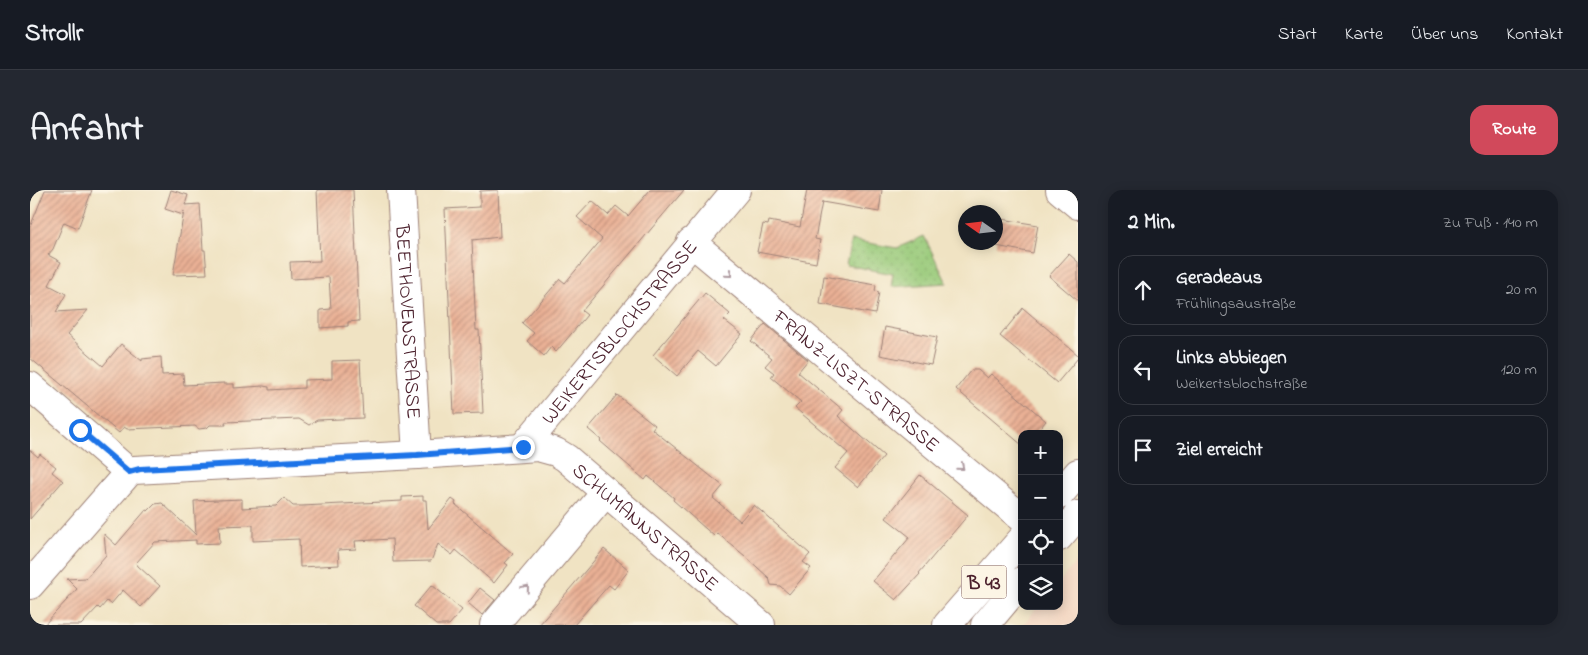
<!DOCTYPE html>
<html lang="de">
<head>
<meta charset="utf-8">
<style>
	body { margin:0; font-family:"Indie Flower",sans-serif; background:#242831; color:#f1f3f6 }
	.controls { position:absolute; right:15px; bottom:15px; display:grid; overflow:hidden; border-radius:10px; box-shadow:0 2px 12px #0003 }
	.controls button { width:45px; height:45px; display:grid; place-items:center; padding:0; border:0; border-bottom:1px solid #363941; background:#171b24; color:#f1f3f6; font:25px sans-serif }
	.compass { position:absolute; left:928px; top:15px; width:45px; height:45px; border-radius:50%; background:#171b24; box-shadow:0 2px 12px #0003; rotate:284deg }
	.stop { position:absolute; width:15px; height:15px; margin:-11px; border:4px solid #1a73e8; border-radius:50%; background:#fff }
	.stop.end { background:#1a73e8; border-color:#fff; box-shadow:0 1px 5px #0008 }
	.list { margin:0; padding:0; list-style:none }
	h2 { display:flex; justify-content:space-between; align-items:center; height:65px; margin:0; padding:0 20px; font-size:21px }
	h2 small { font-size:16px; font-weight:400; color:#9ea1a6 }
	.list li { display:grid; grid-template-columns:32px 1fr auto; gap:15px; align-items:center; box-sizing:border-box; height:70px; margin:0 10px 10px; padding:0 10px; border:1px solid #363941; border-radius:15px }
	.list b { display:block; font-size:19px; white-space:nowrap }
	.list p { margin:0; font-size:16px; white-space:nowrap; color:#9ea1a6 }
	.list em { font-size:16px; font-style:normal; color:#9ea1a6 }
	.icon { flex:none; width:28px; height:28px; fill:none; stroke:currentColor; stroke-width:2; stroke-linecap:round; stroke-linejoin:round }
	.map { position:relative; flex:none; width:1048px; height:435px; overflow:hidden; border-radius:15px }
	header { display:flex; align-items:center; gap:30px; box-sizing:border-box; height:70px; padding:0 25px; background:#171b24; border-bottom:1px solid #363941 }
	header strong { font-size:24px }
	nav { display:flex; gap:28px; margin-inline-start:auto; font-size:18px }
	.intro { display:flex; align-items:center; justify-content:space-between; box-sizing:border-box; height:120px; padding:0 30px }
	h1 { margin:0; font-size:35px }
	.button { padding:12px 22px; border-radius:15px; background:#d1495b; color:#fff; font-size:18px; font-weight:700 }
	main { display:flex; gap:30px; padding:0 30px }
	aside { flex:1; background:#171b24; border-radius:15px; box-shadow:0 2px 12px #0003 }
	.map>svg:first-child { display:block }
	.built { fill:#f3d4bf }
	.park { fill:url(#park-dots); stroke:#727452 }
	.building { fill:url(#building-hatch) }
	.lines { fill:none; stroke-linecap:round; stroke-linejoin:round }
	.minor-casing { stroke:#9d8177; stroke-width:30 }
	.major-casing { stroke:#9d8177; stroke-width:30 }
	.minor { stroke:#fff; stroke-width:28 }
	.major { stroke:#fff; stroke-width:28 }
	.oneway { stroke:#ae9aa0 }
	.route { stroke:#1a73e8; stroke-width:6 }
	.labels { text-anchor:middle; stroke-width:5; stroke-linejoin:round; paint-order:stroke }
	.shield { fill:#fcf5e5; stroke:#7f5f63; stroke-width:1 }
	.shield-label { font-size:19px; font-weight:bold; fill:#4a1f2b }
	.street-label { font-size:20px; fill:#4a1f2b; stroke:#fcf5e5 }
</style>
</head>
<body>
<header>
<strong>Strollr</strong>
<nav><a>Start</a><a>Karte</a><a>Über uns</a><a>Kontakt</a></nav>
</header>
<div class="intro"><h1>Anfahrt</h1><a class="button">Route</a></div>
<main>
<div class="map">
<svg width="1048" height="435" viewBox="0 0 1048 435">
	<defs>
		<pattern id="park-dots" width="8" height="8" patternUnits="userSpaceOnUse" patternTransform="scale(1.25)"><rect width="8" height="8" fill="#99ca7a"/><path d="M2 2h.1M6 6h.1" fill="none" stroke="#85ad6a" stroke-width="1.8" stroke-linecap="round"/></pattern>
		<pattern id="building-hatch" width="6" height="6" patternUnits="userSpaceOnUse" patternTransform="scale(1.25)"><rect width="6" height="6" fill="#eab195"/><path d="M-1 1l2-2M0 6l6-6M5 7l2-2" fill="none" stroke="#c08f7a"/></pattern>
	</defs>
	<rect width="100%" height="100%" fill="#fcf5e5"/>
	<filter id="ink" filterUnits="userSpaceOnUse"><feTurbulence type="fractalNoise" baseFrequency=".02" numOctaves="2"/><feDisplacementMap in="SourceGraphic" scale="10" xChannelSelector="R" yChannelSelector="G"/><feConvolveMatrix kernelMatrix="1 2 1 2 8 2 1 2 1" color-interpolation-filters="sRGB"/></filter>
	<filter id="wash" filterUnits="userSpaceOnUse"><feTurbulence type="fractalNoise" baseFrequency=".0096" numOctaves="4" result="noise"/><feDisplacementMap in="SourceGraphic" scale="20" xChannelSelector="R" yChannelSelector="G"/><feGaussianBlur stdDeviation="1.12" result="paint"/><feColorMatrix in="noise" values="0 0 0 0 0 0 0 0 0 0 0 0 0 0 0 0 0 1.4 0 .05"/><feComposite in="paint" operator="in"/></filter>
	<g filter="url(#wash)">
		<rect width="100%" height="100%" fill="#f0e3c3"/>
		<path class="built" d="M1048,370V435H993L1008,416H1029V392Z"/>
		<path class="park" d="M894,46L917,93L861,97L863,84L816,75L821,50L867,58Z"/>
		<g id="blocks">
			<path class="building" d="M15,0H62L48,38L34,32L23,59L18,65L31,72L19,95L36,104L26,122L58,120L37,145L73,176L91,154L112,171V169L131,167L132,185L153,184L154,195L194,193V194H204V198L233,196L239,197V200L274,198V190L302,189V171L330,170L333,228L287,230L279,235L269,229L195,232L196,235H180L177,238L169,239L165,236L97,239L94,237L89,243L0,168V37Z
				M141,0L158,5L155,15L170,14L173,60H175L177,84L143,85L154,21L153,25L135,19Z
				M287,0H323L329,131L318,132V136L290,138V120L301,119L299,87L261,89L260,72L290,71Z
				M468,0L470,47L442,50L446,140H449L453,223L424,224L415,19L450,17V1Z
				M620,0H654L552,121L557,125L526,162L521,157L514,166L497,151L504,143L492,133L530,89L535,93L572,49L547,27L562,11L578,25L586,16L598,26Z
				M777,0H852L849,22L792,12L785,49L790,50L786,73L727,62L733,34L738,35L739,31L770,37Z
				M966,28L1008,35L1003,63L966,56Z
				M1039,64L1048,72V111L1019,86Z
				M794,86L846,95L845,101L849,102L845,124L790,114Z
				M675,103L700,124L694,130L712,144L686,176L668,161L647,186L623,165Z
				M993,118L1048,165V168L1027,193L970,146Z
				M735,134L778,170L768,182L813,220L808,226L854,266L828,297L805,278L818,263L765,218L771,212L741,187L744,183L735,176L742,168L721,151Z
				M855,137L907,147L901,175L850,165Z
				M941,180H948L957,188L961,184L1016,231L1005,244H992V255L926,199Z
				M587,205L625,235L622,239L693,296L683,308L710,331L724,315L780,364L773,372L781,378L759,404L750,396L741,395L739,388L715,366L687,343L684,346L643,310L644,308L618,286L615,290L570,251L571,250L558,239Z
				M0,260L8,267L10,264L26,277L22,282L33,291L0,329Z
				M890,285L938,325L889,383L890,384L866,410L843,391L880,347L856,328Z
				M393,306V310H396L398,339L422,309L426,312L425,314L483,364L475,373L478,375L464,393L426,360L422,365L408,354L401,371L363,372L362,349L325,351L326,359L308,360L309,375L270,377L269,349L223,351V335L189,336L190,353L166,354V350L125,352L106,373L108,376L130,396L111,417L93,400L81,414L77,411L70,419L68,417L51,435H14L47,399L37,389L56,388L76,365L74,344L86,355L116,320L118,321L125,314L132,313L166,345L164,311L212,309V318L246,316L254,308L263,316H272L372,311V307Z
				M574,359L599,380L584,399L579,395L544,435H509Z
				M402,395L432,420L419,435H406L384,416Z
				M450,398L465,410L452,425L438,413Z"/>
		</g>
	</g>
	<g filter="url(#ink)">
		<use href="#blocks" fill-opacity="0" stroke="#9d8177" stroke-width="1"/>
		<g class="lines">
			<g class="minor-casing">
				<g id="minor">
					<path id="s1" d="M371,0L387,265"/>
					<path d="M1030,0L1048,15"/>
					<path id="s2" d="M661,52L992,328"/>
					<path d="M0,196L99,282"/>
					<path id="s3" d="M493,257L706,0"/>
					<path id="s4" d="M0,395L99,282L104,280L387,265L508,257L526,262L536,268L731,435"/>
					<path d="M464,435L576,302"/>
				</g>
			</g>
			<g class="major-casing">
				<path id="major" d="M1029,305L1048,283
					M1029,347L1048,325
					M917,435L992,349
					M955,435L992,391"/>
			</g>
			<use href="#minor" class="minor"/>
			<use href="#major" class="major"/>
		</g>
		<defs><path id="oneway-chevron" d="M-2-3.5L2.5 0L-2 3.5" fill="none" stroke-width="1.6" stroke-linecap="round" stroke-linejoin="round" transform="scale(1.25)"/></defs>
		<g class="oneway">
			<use href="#oneway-chevron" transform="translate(699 84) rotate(40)"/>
			<use href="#oneway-chevron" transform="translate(931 277) rotate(40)"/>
			<use href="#oneway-chevron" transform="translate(496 398) rotate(-50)"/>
		</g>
	</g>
	<g class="lines" filter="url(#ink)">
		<path class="route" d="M50,240L99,282L110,279L387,265L493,257"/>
	</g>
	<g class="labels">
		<rect class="shield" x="931.5" y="375.5" width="45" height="33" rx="4"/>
		<g class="shield-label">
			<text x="954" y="399">B 43</text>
		</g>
		<g class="street-label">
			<text dy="7" stroke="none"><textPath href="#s1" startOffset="132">BEETHOVENSTRASSE</textPath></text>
			<text dy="7" stroke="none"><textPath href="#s3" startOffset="150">WEIKERTSBLOCHSTRASSE</textPath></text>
			<text dy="7" stroke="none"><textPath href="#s2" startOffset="216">FRANZ-LISZT-STRASSE</textPath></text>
			<text dy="7" stroke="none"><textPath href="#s4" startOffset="696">SCHUMANNSTRASSE</textPath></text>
		</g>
	</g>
</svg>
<div class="controls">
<button>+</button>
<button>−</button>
<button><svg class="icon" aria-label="locate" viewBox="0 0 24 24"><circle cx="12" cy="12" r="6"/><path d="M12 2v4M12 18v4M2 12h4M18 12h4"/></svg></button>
<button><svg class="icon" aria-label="layers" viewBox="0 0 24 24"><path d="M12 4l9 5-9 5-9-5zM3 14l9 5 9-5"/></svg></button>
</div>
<svg class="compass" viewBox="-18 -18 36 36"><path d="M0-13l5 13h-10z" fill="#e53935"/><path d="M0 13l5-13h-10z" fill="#9ea1a6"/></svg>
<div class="stop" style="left:50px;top:240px"></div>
<div class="stop end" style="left:493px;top:257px"></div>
</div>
<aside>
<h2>2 Min.<small>Zu Fuß · 140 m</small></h2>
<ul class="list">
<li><svg class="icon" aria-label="ahead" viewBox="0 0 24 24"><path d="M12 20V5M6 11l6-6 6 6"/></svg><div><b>Geradeaus</b><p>Frühlingsaustraße</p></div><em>20 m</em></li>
<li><svg class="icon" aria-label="left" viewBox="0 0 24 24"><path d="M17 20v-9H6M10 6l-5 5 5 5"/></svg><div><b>Links abbiegen</b><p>Weikertsblochstraße</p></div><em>120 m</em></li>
<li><svg class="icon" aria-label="arrive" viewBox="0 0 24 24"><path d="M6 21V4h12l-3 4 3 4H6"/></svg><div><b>Ziel erreicht</b></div></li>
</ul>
</aside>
</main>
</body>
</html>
